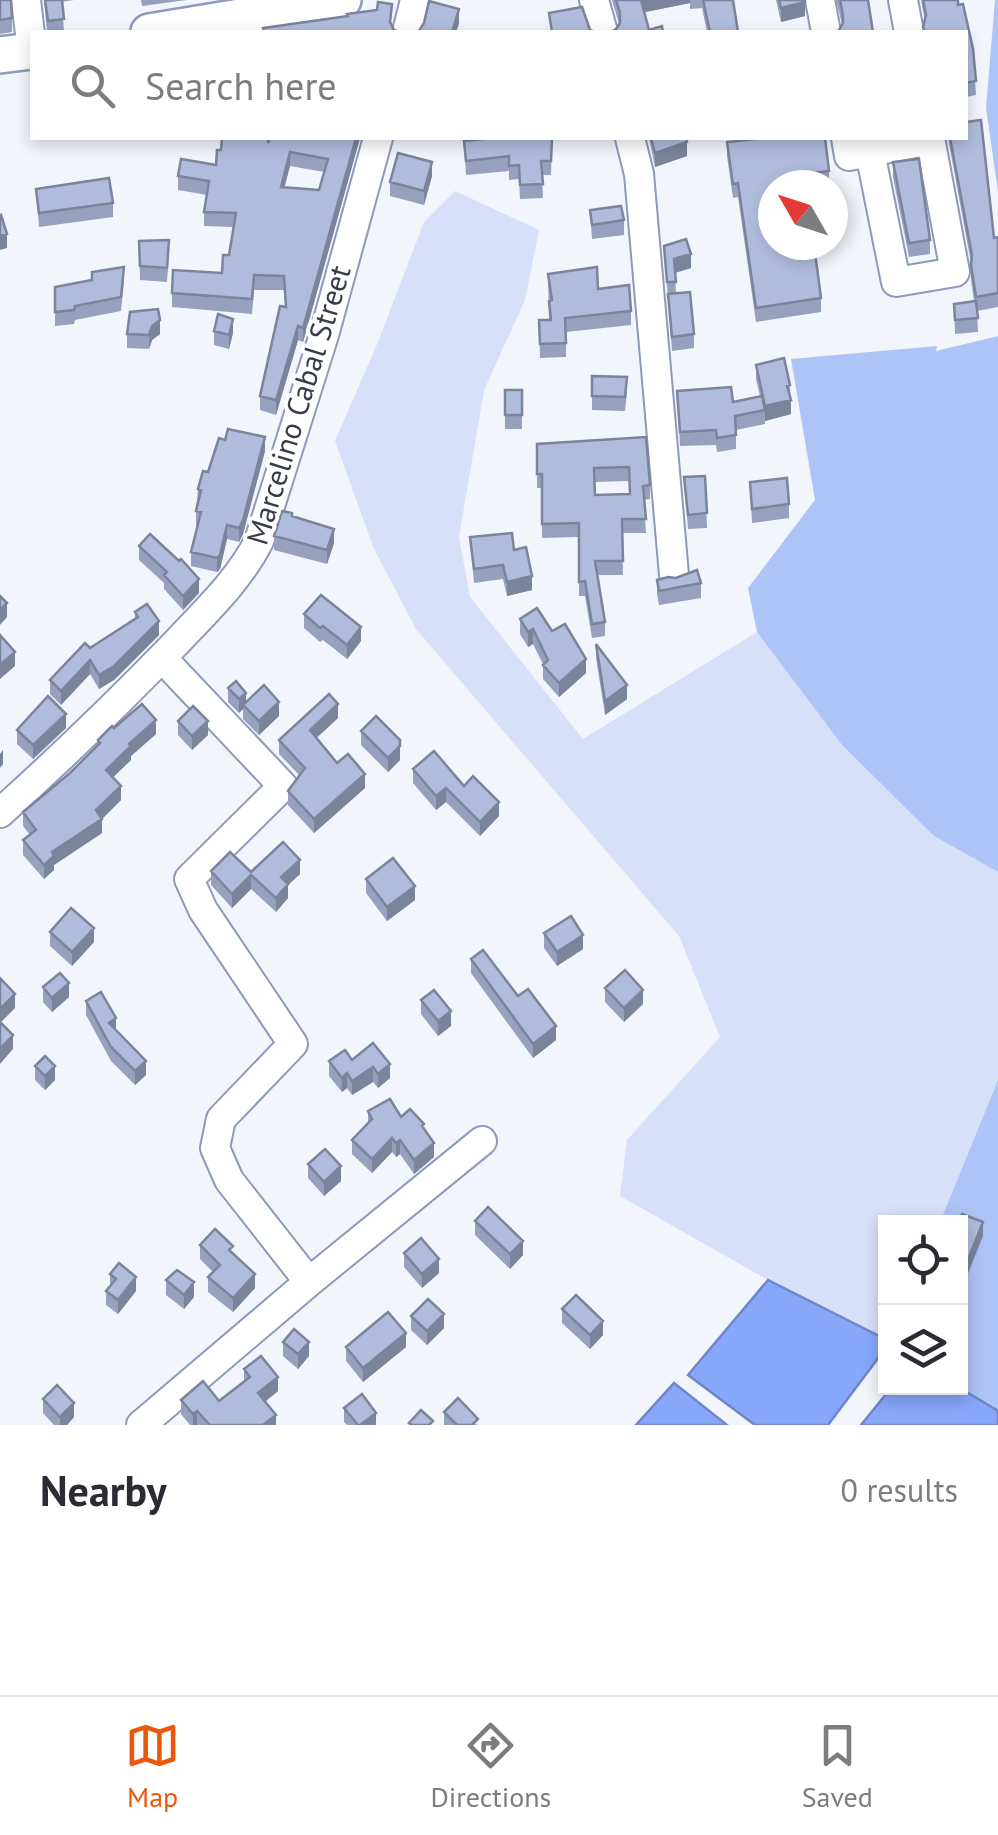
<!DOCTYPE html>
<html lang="en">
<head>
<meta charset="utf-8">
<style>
	body { margin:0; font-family:"PT Sans",sans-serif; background:#f7f7f7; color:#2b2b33 }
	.controls { position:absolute; right:30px; bottom:30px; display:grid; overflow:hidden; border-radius:0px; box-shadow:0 5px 15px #0003 }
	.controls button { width:90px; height:90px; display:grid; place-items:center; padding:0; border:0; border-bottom:2px solid #e1e1e2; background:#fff; color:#2b2b33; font:50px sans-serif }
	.compass { position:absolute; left:758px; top:170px; width:90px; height:90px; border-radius:50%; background:#fff; box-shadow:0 5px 15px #0003; rotate:309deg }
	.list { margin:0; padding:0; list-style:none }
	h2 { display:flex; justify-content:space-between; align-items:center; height:130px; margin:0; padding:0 40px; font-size:42px }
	h2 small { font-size:32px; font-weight:400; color:#7c7c81 }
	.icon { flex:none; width:55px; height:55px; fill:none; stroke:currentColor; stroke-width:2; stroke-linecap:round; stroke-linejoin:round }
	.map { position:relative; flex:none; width:998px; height:1425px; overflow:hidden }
	.search { position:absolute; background:#fff; box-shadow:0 5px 15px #0003; left:30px; right:30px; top:30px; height:110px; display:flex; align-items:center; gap:25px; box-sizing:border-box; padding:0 35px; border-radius:0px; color:#7c7c81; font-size:38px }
	.sheet { height:270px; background:#fff }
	nav { display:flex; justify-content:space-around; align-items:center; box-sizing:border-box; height:140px; border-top:2px solid #e1e1e2; background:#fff; font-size:28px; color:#7c7c81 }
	nav a { display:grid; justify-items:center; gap:5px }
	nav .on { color:#ea580c }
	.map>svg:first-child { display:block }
	.green { fill:#d6e0f8 }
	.forest { fill:#aec3f6 }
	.water { fill:#87a7fb; stroke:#6f87c6; stroke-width:2.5 }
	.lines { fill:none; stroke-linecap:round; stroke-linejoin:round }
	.minor-casing { stroke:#8d9ab9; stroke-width:32 }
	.major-casing { stroke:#8d9ab9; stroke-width:40 }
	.minor { stroke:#fff; stroke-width:28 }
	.major { stroke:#fff; stroke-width:35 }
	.wall { fill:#96a2bd; fill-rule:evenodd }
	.shaded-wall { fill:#7a849a }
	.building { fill:#afbcdc; stroke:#7a849a; stroke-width:2.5; fill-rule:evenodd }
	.labels { text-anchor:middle; stroke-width:8; stroke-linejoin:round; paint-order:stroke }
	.street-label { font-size:30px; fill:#373c49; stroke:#fff }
</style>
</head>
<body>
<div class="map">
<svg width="998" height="1425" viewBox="0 0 998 1425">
	<rect width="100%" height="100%" fill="#f2f5fc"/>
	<path class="green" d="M455,191L539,230L525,300L484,390L459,537L470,597L583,739L757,632L842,745L934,836L998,872V1080L940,1222H886L885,1339L768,1280L620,1196L627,1140L720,1037L679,936L416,629L374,549L335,441L378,342L424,222Z"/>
	<path class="forest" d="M995,0H998V192L986,108Z
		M998,336V872L934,836L842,745L757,632L748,588L815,500L791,359L937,346L936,351Z
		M998,1080V1411L960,1388V1222H940Z"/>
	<path class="water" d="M768,1280L885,1339V1349L828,1425H755L688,1375Z
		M674,1383L727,1425H636Z
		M891,1388H960L998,1411V1425H861Z"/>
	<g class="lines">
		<g class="minor-casing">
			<path id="minor" d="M26,0L32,51
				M594,0L603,32
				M820,0L826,32
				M903,0L909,32
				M407,32L415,0
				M630,138L639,174L674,575
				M846,138L849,156L930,140
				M870,152L896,282L955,272L930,138
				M162,658L283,786L189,879L203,910L293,1044L221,1119L215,1148L229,1180L309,1282
				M0,813C61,758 120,701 177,642C207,610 239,580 259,541L324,335L378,138
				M141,1425L309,1282L482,1141"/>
		</g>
		<g class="major-casing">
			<path id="major" d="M149,32L343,0
				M0,55L32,51"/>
		</g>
		<use href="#minor" class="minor"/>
		<use href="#major" class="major"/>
	</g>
	<path class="wall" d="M0,0L12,18V32L0,34Z
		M44,0H74L62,2L64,32H47Z
		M141,0H187L142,6Z
		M612,0H733L738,32H707L702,8L690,9V3L644,12L649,30L616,29L619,24Z
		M776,0H805V16L781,22Z
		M836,0H868L842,24Z
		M921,0H958V5L963,4L973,49L976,95L966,97V32H923L925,21Z
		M360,138L303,342L298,340L276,415L260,410V396L285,307L284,290H254L252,314L172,307V293L222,273L229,255L233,227L204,226V212L207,195L178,190V176L216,165L221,150L268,143ZM290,166L324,172L319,190L284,187Z
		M552,138L551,175H542L543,198L520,199L519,179L509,180V171L466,175L464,141Z
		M649,138H686L687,156L655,167Z
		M948,138H966L994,238L998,237V307L977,311L978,332L955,334L954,304L974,302L971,279V263Z
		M727,142L829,171V185H773L821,298V312L756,322L738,197L733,198L727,156Z
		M893,162L930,240V254L909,257L893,177Z
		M432,176L424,205L390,196V182Z
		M36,189L113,203V217L39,227Z
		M590,210L624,220V235L592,239Z
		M139,241L169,254L167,282L140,280Z
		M664,246L691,268L675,273L676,293L694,334V348L672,351Z
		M548,274L598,289L631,311V325L566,332V357L540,358L539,320H549Z
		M124,281L121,311L75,320L74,324L55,326V287Z
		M214,331L233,333L229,349L214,345Z
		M127,334H160L152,340L149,349L127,348Z
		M756,365L790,385L791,414L765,421V417V424L736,430V449L717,452L716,445L680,446L677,391L733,402L760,396L756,379Z
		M592,376L627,392L625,411L592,410Z
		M505,390H522V429H505Z
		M646,437L650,485V499L644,500L646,533H622L623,575H598L605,622V636L592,638L585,596H579V537L542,538V488H537V444ZM629,481V494L595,495L594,482Z
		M265,451L243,534L239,542L227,539L220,569L217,572L191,566V552L197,526L196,525V511L198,489L208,472Z
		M705,476L707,528L688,529L684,477Z
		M750,482L789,504V518L752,523Z
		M292,517L334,543L327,564L274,550V536Z
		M470,537L514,550L532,590L507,596L503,579L474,583Z
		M139,546L199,593L183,610L164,589V583L139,560Z
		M657,580L701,583V598L659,605L657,594Z
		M135,612L159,635L114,680L99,689L90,674L61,705L50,694V680L90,648L135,619Z
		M304,614L361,641L347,659L323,640L320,642L304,628Z
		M520,619L552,631L586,673L559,697L543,679V664L533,644L528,647L520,634Z
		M596,644L627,699L605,715L596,658Z
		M228,688L246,702L279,716L259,735L243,719V709L239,713L228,702Z
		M338,718L316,738L337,763L365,788L314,833L288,805V791L300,776L279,754V740Z
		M178,721L208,735L192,750L178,735Z
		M66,728L33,759L17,744V730Z
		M114,728L156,734L131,756V760L113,777L121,800L102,819V833L54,865V870L44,879L23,855V840L30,835L23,826V812L70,773L98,746V740Z
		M361,731L400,760L388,772L361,745Z
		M413,769L464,786L499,816L480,836L446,802L436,810L413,783Z
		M211,871L251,872L300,874L288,885V898L276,912L251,889L232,908L211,885Z
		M366,879L415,900L387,921L366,893Z
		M50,932L94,942L72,966L50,946Z
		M544,933L583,949L557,966L544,948Z
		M471,959L518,996L556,1040L533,1058L471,973Z
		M43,987L69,997L52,1012L43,1002Z
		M605,988L643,1004L624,1022L605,1002Z
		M421,1000L451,1026L438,1036L421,1014Z
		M86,1001L146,1075L135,1085L111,1061L86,1015Z
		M373,1043L390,1078L378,1088L373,1082L352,1095L347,1088L342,1092L329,1076V1061L352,1060Z
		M35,1066L55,1080L45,1090L35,1080Z
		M368,1111L401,1117L424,1128L434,1157L414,1174L400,1154L396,1157L392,1152L372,1173L352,1154V1140L368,1123Z
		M308,1164L341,1181L324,1196L308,1178Z
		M475,1221L523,1255L510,1269L475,1235Z
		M200,1245L233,1254L255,1288L233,1312L208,1292V1277L213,1272L200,1259Z
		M404,1253L439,1273L422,1288L404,1267Z
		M110,1274L136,1291L118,1314L106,1305V1291L110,1286Z
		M166,1280L194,1297L184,1309L166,1295Z
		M562,1309L603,1335L590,1349L562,1323Z
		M411,1316L444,1328L427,1345L411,1330Z
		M283,1342L309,1356L298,1369L283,1356Z
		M346,1347H406L363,1382L346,1361Z
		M244,1369L278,1391L265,1402L276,1425H190L181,1414V1400L219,1401L244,1382Z
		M43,1399L74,1417L67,1425H54L43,1413Z
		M344,1408L376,1425H347L344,1422Z
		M444,1412L478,1425H444Z"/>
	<path class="shaded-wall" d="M641,0H690V3L641,13Z
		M805,2V16L781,22V8Z
		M459,9V24L456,32H452Z
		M356,138H360L303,342V328Z
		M687,142V156L655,167V153Z
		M290,152V166L281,201V187Z
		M432,162V176L424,205V191Z
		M7,234V248L0,250V236Z
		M691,254V268L674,273V259Z
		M233,319V333L229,349V335Z
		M160,320V334L152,340L149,349V335L152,326Z
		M298,326V340L276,415V400Z
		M791,400V414L765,421V406Z
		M265,437V451L243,534L239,542V528Z
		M227,525V539L220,569L217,572V558Z
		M334,529V543L327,564V550Z
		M532,576V590L507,596V582Z
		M199,579V593L183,610V596Z
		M7,603V617L0,625V610Z
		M159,621V635L114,680L99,689V675Z
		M361,627V641L347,659V645Z
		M533,629V644L528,647V632Z
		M15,652V666L0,679V665Z
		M586,659V673L559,697V683Z
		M90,660V674L61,705V691Z
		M627,685V699L605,715V701Z
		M246,693V707L243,705V709L239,713V699Z
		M279,702V716L259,735V721Z
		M338,704V718L310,744V730Z
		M66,714V728L33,759V745Z
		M156,720V734L131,756V760L106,784V770L129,744Z
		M208,721V735L192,750V736Z
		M400,746V760L388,772V758Z
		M3,750V764L0,768V754Z
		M365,774V788L314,833V819Z
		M121,786V800L100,821L102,819V833L54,865V870L44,879V865L52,852Z
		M446,788V802L436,810V796Z
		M499,802V816L480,836V822Z
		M300,860V874L288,885V898L276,912V898L281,877Z
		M251,875V889L232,908V894Z
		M415,886V900L387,921V907Z
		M94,928V942L72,966V952Z
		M583,935V949L557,966V952Z
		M69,983V997L52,1012V998Z
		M643,990V1004L624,1022V1008Z
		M15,994V1008L0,1023V1009Z
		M451,1011V1026L438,1036V1021Z
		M116,1018V1032L109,1023Z
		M556,1026V1040L533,1058V1044Z
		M13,1035V1049L0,1064V1049Z
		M146,1061V1075L135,1085V1071Z
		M390,1064V1078L378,1088V1074Z
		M55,1066V1080L45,1090V1076Z
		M373,1067V1082L352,1095V1081Z
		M347,1073V1088L342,1092V1078Z
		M392,1138V1152L372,1173V1159Z
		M400,1140V1154L396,1157V1143Z
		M434,1143V1157L414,1174V1160Z
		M341,1166V1181L324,1196V1182Z
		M983,1222V1236L963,1286V1272Z
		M523,1241V1255L510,1269V1254Z
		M439,1259V1273L422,1288V1274Z
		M255,1274V1288L233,1312V1298Z
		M136,1277V1291L118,1314V1300Z
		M194,1282V1297L184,1309V1295Z
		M444,1314V1328L427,1345V1331Z
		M603,1321V1335L590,1349V1335Z
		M406,1333V1347L363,1382V1368Z
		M309,1342V1356L298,1369V1354Z
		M278,1377V1391L258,1407V1393Z
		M74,1403V1417L67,1425H60V1417Z
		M197,1411V1425H193V1414Z
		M376,1413V1425H360Z
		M276,1415V1425H263Z"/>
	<path class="building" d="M0,0H11L12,18L0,20Z
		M45,0H62L64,19L48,21Z
		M616,0H641L649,30L662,26L663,32H611L616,29L620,23V13Z
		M703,0H733L738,32H710Z
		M779,0H805V2L781,8Z
		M840,0H868L873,32H839V30L843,23V15Z
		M923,0H958V5L963,4L973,49L976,81L966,83V32H925L923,27L926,15Z
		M429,1L459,9L452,32H415L419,31L424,23Z
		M378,2L392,4L390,22L394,30L399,32H264L263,28L348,16L347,14L377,10Z
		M582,7L590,30L595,32H552L549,13Z
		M981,120L994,238L998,237V293L976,297L971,265L972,255L950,138H966V122Z
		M222,138H268V143L270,138H356L303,328L298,326L276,400L260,396L280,306L286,307L284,276L254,275L252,299L172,293L173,270L222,273L223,255H229L236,213L204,212L209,181L178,176L181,159L216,165L217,150H221ZM290,152L328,159L319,190L281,187Z
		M494,138H552L551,161H541L543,184L520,185L519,165L509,166V156L466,161L464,141Z
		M651,138H686L687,142L655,153Z
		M764,138H825L829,171L804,174L805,185H773V245H814L821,298L756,308L738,183L733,184L727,142Z
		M398,153L432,162L424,191L390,182Z
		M919,159L930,240L909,243L893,162Z
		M109,178L113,203L39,213L36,189Z
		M621,206L624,220L592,225L590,210Z
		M1,215L7,234L0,236V216Z
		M686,239L691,254L674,259L676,282H667L664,246Z
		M169,240L167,268L140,266L139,241Z
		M124,267L121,297L75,306L74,310L55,312V287L92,280V272Z
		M597,267L598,289L629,285L631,311L565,318L566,343L540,344L539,320H551L549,301L552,300L548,274Z
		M690,292L694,334L672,337L668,294Z
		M976,301L978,318L955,320L954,304Z
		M158,309L160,320L152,326L149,335L127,334L130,312Z
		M218,314L233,319L229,335L214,331Z
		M784,358L790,385L787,386L791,400L765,406L756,365Z
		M592,376L627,377L625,397L592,396Z
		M731,387L733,402L762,396L765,410L735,416L736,435L717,438L716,430L680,432L677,391Z
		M505,390H522V415H505Z
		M228,429L265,437L243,520L239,528L227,525L220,555L217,558L191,552L201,512L196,511L201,490L198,489L203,471L208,472L219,438L225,440Z
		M646,437L650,485L643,486L646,519H622L623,561H595L605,622L592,624L585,581L579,582V523L542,524V474H537V444ZM629,467L630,494L595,495L594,468Z
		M705,476L707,513L688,515L684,477Z
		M787,478L789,504L752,509L750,482Z
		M282,511L292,513V516L334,529L327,550L274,536Z
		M512,533L514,550L526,547L532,576L507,582L503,565L474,569L470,537Z
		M150,534L179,561L181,559L199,579L183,596L164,575L167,572L139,546Z
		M697,570L701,583L659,591L657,580L668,577L676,578Z
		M321,595L361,627L347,645L323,626L320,628L304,614Z
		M0,596L7,603L0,610Z
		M147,604L159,621L114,666L99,675L90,660L61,691L50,680L85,643L90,648L138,617L135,612Z
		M537,608L552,631L565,624L586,659L559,683L543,665L548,660L533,629L528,632L520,619Z
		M0,635L15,652L0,665Z
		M596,644L627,685L605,701Z
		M236,681L246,693L239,699L228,688Z
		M264,685L279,702L259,721L243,705Z
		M329,694L338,704L310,730L337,763L348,754L365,774L314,819L288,791L305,768L279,740Z
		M48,696L66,714L33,745L17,730Z
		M142,704L156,720L129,744L131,746L106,770L121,786L96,810L102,819L52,852L54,856L44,865L23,840L36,830L23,812L70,773L100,743L98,740L112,726L114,728Z
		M193,706L208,721L192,736L178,721Z
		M376,716L400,740V746L388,758L361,731Z
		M434,751L464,786L473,776L499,802L480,822L446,788L436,796L413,769Z
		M283,842L300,860L281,877L288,884L276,898L251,875L232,894L211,871L230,852L251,872Z
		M393,858L415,886L387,907L366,879Z
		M71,908L94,928L72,952L50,932Z
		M571,916L583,935L557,952L544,933Z
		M483,950L518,996L528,989L556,1026L533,1044L471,959Z
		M625,970L643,990L624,1008L605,988Z
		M60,973L69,983L52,998L43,987Z
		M0,978L15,994L0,1009Z
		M434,990L451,1011L438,1021L421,1000Z
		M101,992L116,1018L109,1023L146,1061L135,1071L111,1047L86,1001Z
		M0,1022L13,1035L0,1049Z
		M373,1043L390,1064L378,1074L373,1067L352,1081L347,1073L342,1078L329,1061L345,1050L352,1060Z
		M45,1056L55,1066L45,1076L35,1066Z
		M390,1099L401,1117L410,1109L424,1124L422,1126L434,1143L414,1160L400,1140L396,1143L392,1138L372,1159L352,1140L372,1119L368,1111Z
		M325,1149L341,1166L324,1182L308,1164Z
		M488,1207L523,1241L510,1254L475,1221Z
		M962,1214L983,1222L963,1272L960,1271V1222H958Z
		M215,1229L233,1246L229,1250L255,1274L233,1298L208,1277L220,1265L200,1245Z
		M421,1238L439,1259L422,1274L404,1253Z
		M119,1263L136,1277L118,1300L106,1291L116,1279L110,1274Z
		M177,1270L194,1282L184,1295L166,1280Z
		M576,1295L603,1321L590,1335L562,1309Z
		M428,1299L444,1314L427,1331L411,1316Z
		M388,1312L406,1333L363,1368L346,1347Z
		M294,1329L309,1342L298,1354L283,1342Z
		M261,1356L278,1377L258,1393L276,1415L263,1425H210L197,1411L193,1414L181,1400L203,1381L219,1401L250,1377L244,1369Z
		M57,1385L74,1403L60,1417L43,1399Z
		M362,1394L376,1413L360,1425H358L344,1408Z
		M458,1398L478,1419L472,1425H457L444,1412Z
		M421,1410L433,1421L429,1425H412L409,1423Z"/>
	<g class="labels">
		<g class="street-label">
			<text transform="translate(299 405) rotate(-73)" y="10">Marcelino Cabal Street</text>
		</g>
	</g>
</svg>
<div class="controls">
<button><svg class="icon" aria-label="locate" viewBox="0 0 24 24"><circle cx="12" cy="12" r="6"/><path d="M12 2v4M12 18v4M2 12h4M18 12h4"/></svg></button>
<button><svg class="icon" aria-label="layers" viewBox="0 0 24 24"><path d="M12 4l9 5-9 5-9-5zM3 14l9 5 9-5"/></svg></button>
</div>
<svg class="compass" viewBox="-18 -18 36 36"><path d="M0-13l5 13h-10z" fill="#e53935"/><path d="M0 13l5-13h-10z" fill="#7c7c81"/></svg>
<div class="search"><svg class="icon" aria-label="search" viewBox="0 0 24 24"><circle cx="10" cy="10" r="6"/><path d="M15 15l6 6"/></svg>Search here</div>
</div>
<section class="sheet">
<h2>Nearby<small>0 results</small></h2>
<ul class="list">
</ul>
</section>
<nav>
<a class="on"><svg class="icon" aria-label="map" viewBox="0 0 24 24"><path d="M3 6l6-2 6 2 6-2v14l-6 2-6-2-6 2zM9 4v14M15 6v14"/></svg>Map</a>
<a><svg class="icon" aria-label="directions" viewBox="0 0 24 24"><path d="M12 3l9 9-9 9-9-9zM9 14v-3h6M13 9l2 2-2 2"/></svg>Directions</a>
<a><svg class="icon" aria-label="saved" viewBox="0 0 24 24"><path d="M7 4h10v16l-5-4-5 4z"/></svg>Saved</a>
</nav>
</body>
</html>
